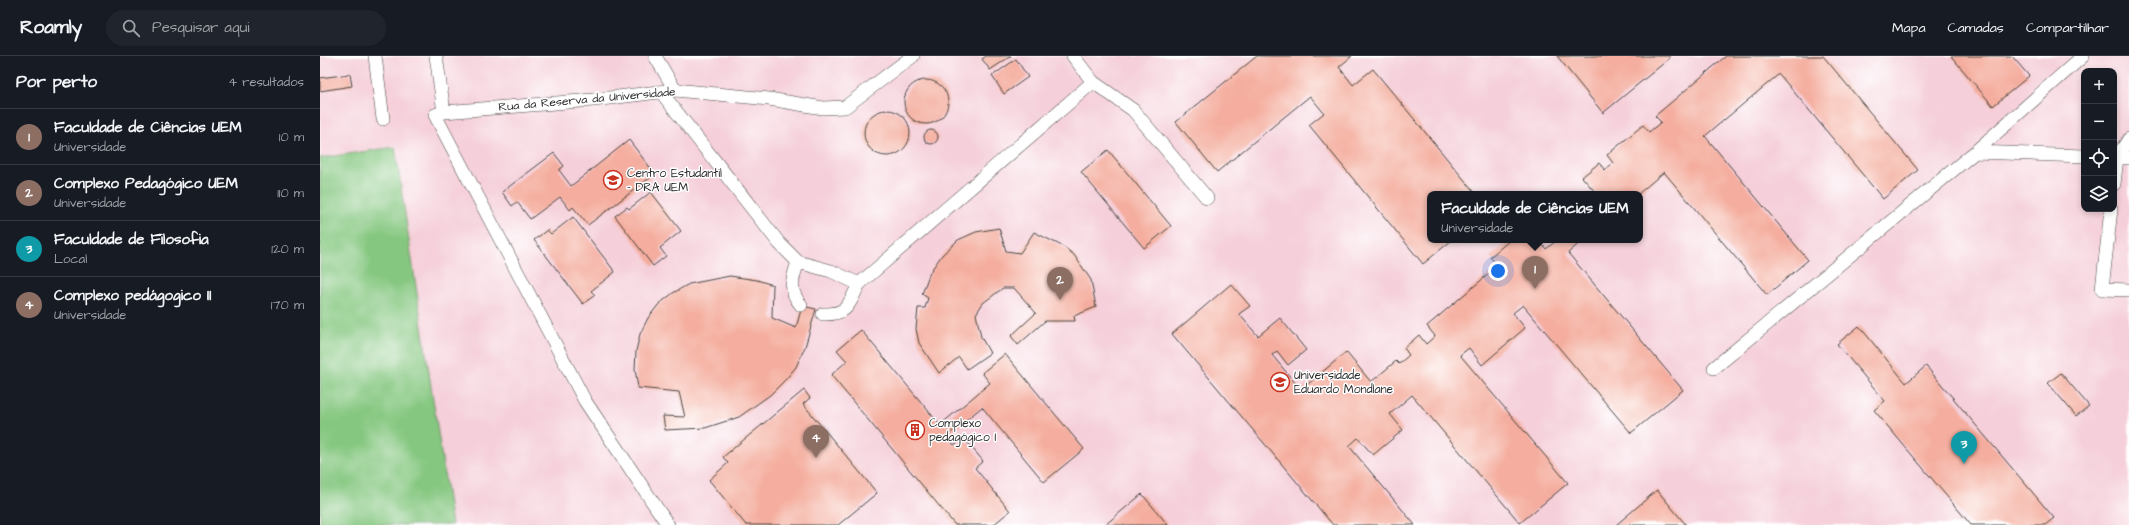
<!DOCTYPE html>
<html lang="pt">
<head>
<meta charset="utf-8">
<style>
	body { margin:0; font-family:"Architects Daughter",sans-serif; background:#20242c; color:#f1f3f6 }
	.controls { position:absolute; right:12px; top:12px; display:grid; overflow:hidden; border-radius:8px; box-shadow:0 2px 6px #0003 }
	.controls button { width:36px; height:36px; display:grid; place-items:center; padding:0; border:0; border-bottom:1px solid #363941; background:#171b24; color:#f1f3f6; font:20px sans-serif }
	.you { position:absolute; left:1178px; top:215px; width:14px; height:14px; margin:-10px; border:3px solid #fff; border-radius:50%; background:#1a73e8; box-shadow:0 0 0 6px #1a73e833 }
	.badge { display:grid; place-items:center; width:26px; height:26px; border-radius:50%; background:#c8321e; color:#fff; font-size:13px; font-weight:700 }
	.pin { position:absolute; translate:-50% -33px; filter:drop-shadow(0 1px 2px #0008) }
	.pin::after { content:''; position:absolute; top:21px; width:14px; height:12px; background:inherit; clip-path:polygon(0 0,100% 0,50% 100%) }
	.popup { position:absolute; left:1107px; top:135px; width:216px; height:52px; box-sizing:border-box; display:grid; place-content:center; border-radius:8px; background:#171b24; filter:drop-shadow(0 1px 3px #0005); font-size:13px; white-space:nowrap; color:#9ea1a6 }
	.popup b { font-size:15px; color:#f1f3f6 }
	.popup::after { content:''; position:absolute; left:50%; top:100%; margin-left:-8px; border:8px solid transparent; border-top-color:#171b24 }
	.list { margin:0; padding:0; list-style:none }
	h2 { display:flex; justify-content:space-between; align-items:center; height:52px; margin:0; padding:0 16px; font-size:17px }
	h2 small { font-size:13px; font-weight:400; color:#9ea1a6 }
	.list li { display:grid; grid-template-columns:26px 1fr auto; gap:12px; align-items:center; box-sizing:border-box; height:56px; padding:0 16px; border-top:1px solid #363941 }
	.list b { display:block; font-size:15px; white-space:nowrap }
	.list p { margin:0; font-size:13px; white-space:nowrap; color:#9ea1a6 }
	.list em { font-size:13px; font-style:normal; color:#9ea1a6 }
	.icon { flex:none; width:22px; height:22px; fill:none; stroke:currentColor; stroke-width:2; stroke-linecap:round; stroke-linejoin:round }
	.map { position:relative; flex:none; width:1809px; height:469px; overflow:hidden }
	header { display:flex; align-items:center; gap:24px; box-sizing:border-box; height:56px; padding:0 20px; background:#171b24; border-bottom:1px solid #363941 }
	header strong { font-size:19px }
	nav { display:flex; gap:22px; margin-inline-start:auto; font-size:14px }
	.search { width:280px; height:36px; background:#20242c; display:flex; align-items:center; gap:10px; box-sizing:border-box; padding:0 14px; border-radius:22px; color:#9ea1a6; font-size:15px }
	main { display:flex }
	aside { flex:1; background:#171b24 }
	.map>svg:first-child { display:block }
	.built { fill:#f5cfd9; fill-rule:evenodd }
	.green { fill:#85c780; stroke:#587956 }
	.building { fill:#f4ad9e }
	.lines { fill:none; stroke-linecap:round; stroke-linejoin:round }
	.lane-casing { stroke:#494642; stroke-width:14 }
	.lane { stroke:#fff; stroke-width:13 }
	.labels { text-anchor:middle; stroke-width:3; stroke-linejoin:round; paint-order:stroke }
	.street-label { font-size:12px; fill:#2b2b2b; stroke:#fff }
	.poi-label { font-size:12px; fill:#2b2b2b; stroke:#fff; text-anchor:start }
</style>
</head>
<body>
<header>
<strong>Roamly</strong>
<div class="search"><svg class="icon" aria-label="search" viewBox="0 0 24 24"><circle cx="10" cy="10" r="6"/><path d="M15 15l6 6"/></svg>Pesquisar aqui</div>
<nav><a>Mapa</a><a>Camadas</a><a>Compartilhar</a></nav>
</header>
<main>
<aside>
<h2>Por perto<small>4 resultados</small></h2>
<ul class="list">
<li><span class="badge" style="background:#8d6e63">1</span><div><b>Faculdade de Ciências UEM</b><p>Universidade</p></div><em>10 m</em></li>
<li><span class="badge" style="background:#8d6e63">2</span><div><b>Complexo Pedagógico UEM</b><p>Universidade</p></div><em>110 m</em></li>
<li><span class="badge" style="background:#0f9aa8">3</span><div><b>Faculdade de Filosofia</b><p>Local</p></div><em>120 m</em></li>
<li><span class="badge" style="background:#8d6e63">4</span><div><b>Complexo pedágogico II</b><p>Universidade</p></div><em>170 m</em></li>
</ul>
</aside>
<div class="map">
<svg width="1809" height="469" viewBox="0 0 1809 469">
	<rect width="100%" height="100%" fill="#fff"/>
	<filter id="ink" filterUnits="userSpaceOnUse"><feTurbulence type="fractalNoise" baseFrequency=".025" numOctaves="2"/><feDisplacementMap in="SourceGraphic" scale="8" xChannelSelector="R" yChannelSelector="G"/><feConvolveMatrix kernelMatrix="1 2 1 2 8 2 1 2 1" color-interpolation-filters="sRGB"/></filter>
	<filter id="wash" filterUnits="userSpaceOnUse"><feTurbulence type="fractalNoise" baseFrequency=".012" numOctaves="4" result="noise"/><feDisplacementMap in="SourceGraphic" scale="16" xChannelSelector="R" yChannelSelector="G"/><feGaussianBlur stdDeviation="0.9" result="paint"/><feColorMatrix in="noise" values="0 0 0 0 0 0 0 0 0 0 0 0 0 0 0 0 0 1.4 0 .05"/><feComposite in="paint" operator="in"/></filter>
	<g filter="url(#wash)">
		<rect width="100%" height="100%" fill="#f2e1c5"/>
		<path class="built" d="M0,0H1809V469H132L76,92L0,102ZM1764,15H1794V153H1764ZM1110,138H1320V184H1110Z"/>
		<path class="green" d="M75,91L132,469H0V102Z"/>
		<g id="blocks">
			<path class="building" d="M666,0H691L670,14L662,3Z
				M937,0H1032L1019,11L1033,29L1053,13L1156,138H1110V184H1132L1103,208L989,69L1004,57L990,40L897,116L856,66Z
				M1237,0H1349L1350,2L1283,57Z
				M1406,0H1503L1598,114L1563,143L1459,18L1385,80L1488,204L1447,239L1344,116L1318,138H1277L1262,121L1279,107L1285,114L1293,107L1287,99L1323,69L1329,76L1341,66L1335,60Z
				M1631,0H1692L1709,20L1673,50Z
				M696,3L708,21L684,38L672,20Z
				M30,18L32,30L0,35V22Z
				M584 46a22 22 0 1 1 44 0a22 22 0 1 1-44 0Z
				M544 77a23 23 0 1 1 46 0a23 23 0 1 1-46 0Z
				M604 81a7 7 0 1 1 14 0a7 7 0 1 1-14 0Z
				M309,84L335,118L268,169L253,151L250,154L240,141L210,163L197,146L192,150L182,136L234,97L244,110L239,114L251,130Z
				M788,94L851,170L824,192L761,116Z
				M331,136L361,175L340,192L346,200L333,210L295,160L307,151L309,153Z
				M253,161L295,216L271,235L275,239L263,248L214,184L227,174L231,178Z
				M679,172L686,195L700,197L714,176L744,191L754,199L771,224L776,251L754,260L755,265H725L698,289L691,280L716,257L694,232H683L663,247L656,258L661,281L670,297L647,313L639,301L619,317L599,287L596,273L598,252H605L608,242L602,238L610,216L622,199L638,184L656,176Z
				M1190,184H1219L1226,193L1237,184H1263L1248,197L1363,334L1311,377L1203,249L1193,257L1205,272L1162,309L1149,292L1140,299L1248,427L1200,467L1092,339L1070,358L1083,374L1053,399L1038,382L1029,390L1095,469H1013L852,278L911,228L930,250L919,258L938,280L960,262L986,294L968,309L957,295L952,299L981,334L1026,296L1051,326L1076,305L1079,308L1089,299L1084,292L1099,279L1106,288L1115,280L1107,270L1178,210L1170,201Z
				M410,220L437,224L453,229L452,262L476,272L482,250L496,253L485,291L476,311L466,323L450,339L419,361L385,372L345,374L343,360L365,361L359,336L318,332L315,313L316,295L320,278L328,262L339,248L353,237L369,228Z
				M1539,270L1586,327L1606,310L1734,462L1725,469H1651L1554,354L1565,345L1517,288Z
				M541,274L620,369L670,327L662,317L685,298L764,393L724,426L662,351L627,380L634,389L644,382L663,405L655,412L690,455L673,469H635L511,319L527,305L517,294Z
				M1741,317L1769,350L1756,360L1728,327Z
				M484,334L490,342L483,348L557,437L518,469H426L389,424L408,407L403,401Z
				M1337,434L1366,469H1296Z
				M822,438L848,469H785Z"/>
		</g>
	</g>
	<g filter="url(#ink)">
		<use href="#blocks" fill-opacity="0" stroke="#494642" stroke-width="1"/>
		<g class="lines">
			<g class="lane-casing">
				<path id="lane" d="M55,0L63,63
					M116,0L124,56
					M335,0L355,34
					M773,26L813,54L887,142
					M341,36L459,187L478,206L511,215L539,228
					M1809,83L1797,101L1809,102
					M1655,96L1764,100
					M1794,101H1797L1794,128
					M1791,153L1782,233L1809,234
					M478,206C472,223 468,234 481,249
					M503,258C529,259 529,247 539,228L773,26L753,0
					M1394,312L1655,96L1763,0
					M348,469L265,345L115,59L124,56L273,44L355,34L449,43L503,52L525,51L593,0"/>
			</g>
			<use href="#lane" class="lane"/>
		</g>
	</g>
	<defs>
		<g id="university-ring" transform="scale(1)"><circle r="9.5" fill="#fff" stroke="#c8321e" stroke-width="1.5"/><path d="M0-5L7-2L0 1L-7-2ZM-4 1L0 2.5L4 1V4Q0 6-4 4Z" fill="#c8321e"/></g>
		<g id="building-ring" transform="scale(1)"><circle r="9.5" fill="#fff" stroke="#c8321e" stroke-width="1.5"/><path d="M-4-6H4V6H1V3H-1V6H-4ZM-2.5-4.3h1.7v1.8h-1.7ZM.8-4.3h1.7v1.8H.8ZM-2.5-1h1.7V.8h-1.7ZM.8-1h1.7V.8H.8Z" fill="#c8321e"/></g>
	</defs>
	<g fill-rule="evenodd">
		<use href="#university-ring" x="293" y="124"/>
		<use href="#university-ring" x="960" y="326"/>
		<use href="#building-ring" x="595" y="374"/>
	</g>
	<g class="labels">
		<g class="street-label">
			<text transform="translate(267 43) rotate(-5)" y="4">Rua da Reserva da Universidade</text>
		</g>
		<g class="poi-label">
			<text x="307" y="121">Centro Estudantil<tspan x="307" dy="14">- DRA UEM</tspan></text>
			<text x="974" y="323">Universidade<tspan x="974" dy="14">Eduardo Mondlane</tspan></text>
			<text x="609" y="371">Complexo<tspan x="609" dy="14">pedagógico I</tspan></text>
		</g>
	</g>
</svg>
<div class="controls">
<button>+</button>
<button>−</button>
<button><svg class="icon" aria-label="locate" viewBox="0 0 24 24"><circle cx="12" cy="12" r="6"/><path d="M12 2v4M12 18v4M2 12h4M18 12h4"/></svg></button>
<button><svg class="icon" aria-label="layers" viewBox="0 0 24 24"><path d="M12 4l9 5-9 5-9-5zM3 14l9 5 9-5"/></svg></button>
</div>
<div class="you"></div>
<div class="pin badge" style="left:1215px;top:233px;background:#8d6e63">1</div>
<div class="popup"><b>Faculdade de Ciências UEM</b>Universidade</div>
<div class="pin badge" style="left:740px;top:244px;background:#8d6e63">2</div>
<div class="pin badge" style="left:1644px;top:408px;background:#0f9aa8">3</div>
<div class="pin badge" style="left:496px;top:402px;background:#8d6e63">4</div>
</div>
</main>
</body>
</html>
